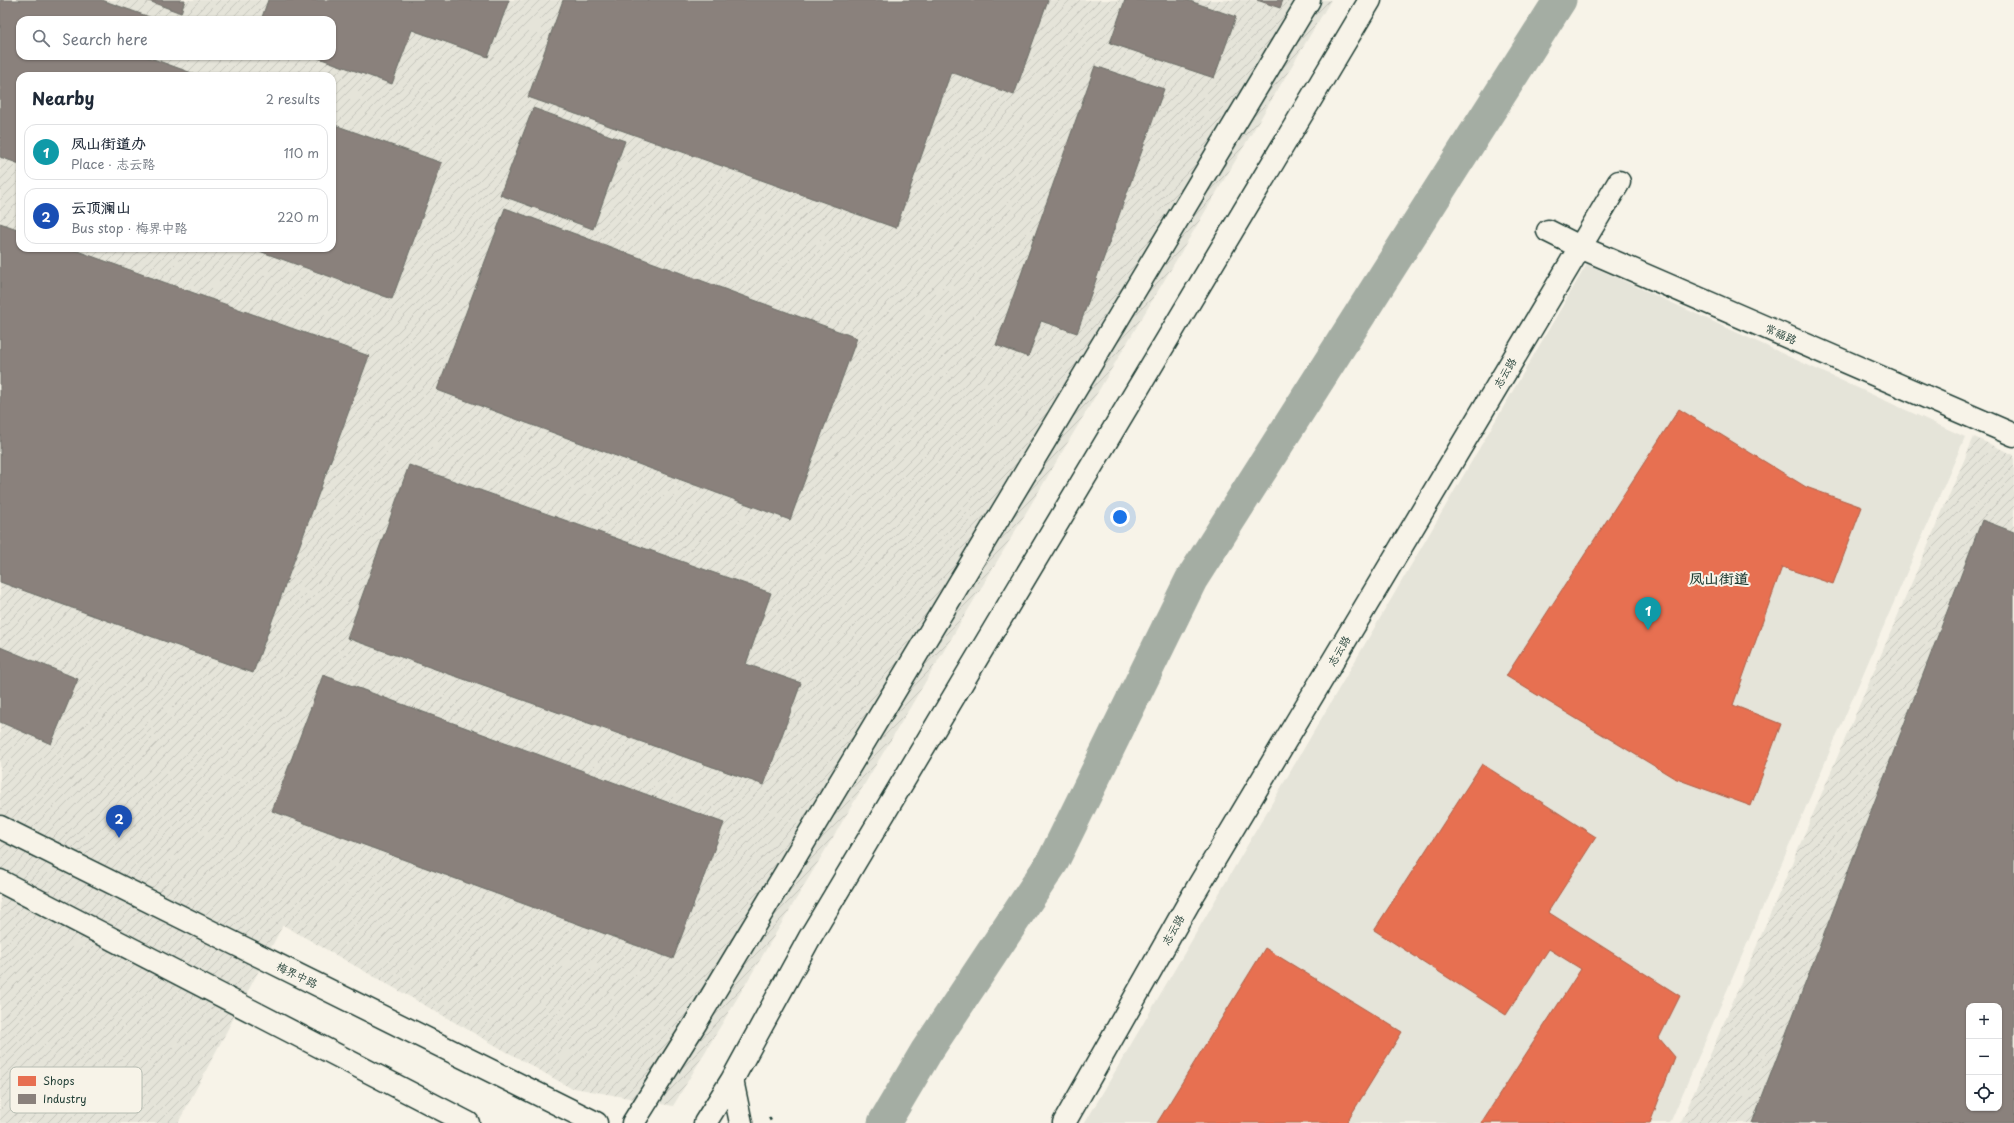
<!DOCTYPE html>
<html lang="en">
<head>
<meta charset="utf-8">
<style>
	body { margin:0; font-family:"Playpen Sans","LXGW WenKai TC",sans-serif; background:#f6f6f7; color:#1f2937 }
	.controls { position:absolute; right:12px; bottom:12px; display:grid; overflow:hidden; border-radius:8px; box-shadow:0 1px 3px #0004 }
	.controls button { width:36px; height:36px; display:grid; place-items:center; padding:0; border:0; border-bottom:1px solid #e0e1e3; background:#fff; color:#1f2937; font:20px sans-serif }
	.you { position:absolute; left:1120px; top:517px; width:14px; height:14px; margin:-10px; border:3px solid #fff; border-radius:50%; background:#1a73e8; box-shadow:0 0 0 6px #1a73e833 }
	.badge { display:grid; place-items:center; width:26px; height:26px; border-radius:50%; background:#db2777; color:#fff; font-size:13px; font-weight:700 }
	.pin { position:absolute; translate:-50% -33px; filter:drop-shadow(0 1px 2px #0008) }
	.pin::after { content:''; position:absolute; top:21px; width:14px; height:12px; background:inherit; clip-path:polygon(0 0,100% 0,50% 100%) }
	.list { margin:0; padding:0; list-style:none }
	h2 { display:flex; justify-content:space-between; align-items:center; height:52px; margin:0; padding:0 16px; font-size:17px }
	h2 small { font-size:13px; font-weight:400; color:#747a83 }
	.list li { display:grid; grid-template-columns:26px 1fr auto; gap:12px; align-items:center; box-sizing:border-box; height:56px; margin:0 8px 8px; padding:0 8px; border:1px solid #e0e1e3; border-radius:12px }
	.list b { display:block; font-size:15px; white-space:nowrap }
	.list p { margin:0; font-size:13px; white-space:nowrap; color:#747a83 }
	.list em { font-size:13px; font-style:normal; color:#747a83 }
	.icon { flex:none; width:22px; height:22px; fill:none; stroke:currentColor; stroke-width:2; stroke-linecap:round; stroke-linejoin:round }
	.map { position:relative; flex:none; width:2014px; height:1123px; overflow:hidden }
	.search { position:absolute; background:#fff; box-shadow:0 1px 3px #0004; left:16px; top:16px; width:320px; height:44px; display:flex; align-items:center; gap:10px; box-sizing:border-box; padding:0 14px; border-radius:12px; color:#747a83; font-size:15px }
	.panel { position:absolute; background:#fff; box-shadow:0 1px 3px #0004; left:16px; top:72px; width:320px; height:180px; border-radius:12px }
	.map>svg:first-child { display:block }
	.built { fill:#e5e4d9 }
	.industrial { fill:url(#industrial-furrows); fill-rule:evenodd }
	.shops { fill:#e76f51; stroke:#ab6048 }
	.industry { fill:#8a817c; stroke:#6a6d66; fill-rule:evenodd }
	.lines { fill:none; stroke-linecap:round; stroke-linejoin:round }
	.canal { stroke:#a4ada3; stroke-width:33 }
	.minor-casing { stroke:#1f3d34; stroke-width:25 }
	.major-casing { stroke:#1f3d34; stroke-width:25 }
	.path { stroke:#1f3d34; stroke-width:2.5; stroke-dasharray:4 3; stroke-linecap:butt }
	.minor { stroke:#f7f3e8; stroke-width:22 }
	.major { stroke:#f7f3e8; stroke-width:22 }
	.labels { text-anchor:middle; stroke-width:4; stroke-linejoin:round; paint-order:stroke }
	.street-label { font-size:11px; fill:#1f3d34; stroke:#f7f3e8 }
	.district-label { font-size:15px; font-weight:bold; fill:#1f3d34; stroke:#f7f3e8 }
	.key { fill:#f7f3e8; stroke:#b6bcb2; stroke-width:1 }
	.key-label { font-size:11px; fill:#1f3d34 }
</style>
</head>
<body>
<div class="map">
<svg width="2014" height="1123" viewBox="0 0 2014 1123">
	<defs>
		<pattern id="industrial-furrows" width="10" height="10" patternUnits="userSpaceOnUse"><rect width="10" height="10" fill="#e5e4d9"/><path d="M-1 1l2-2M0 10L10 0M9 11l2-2" fill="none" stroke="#c4c4bb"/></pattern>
	</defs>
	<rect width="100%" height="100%" fill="#f7f3e8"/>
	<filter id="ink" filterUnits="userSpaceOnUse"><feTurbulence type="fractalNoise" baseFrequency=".025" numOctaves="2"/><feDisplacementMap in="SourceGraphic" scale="8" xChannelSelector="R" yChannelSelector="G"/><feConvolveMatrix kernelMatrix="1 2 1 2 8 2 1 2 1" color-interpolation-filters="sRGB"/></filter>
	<g filter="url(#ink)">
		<path class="built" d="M1587,264L1965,437L1670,1123H1085Z"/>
		<path class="industrial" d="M0,0H1331L673,1106L569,1087L283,925L178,1123H0ZM20,20H332V56H20ZM20,76H332V248H20Z
			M1974,437L2014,455V1123H1681ZM1969,1006H1999V1108H1969Z"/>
		<path class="shops" d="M1679,409L1806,487L1862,507L1833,584L1782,567L1733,705L1781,724L1751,806L1674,778L1506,676Z
			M1482,764L1596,837L1548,912L1680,996L1659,1038L1675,1057L1650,1123H1481L1581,969L1549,949L1506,1015L1374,930Z
			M1265,948L1402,1032L1346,1123H1157Z"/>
		<path class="industry" d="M0,0H102L155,19L20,20V56H145L200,76H20V164L0,157Z
			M146,0H185L181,13Z
			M268,0H509L488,57L412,30L392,84L313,56H332V20H261Z
			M563,0H1048L1014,95L951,72L896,228L528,97Z
			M1125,0H1187L1236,17L1214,78L1110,43Z
			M1257,0H1283L1280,8Z
			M1095,66L1164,89L1077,333L1041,321L1028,357L996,345Z
			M533,108L625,141L593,229L500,195Z
			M332,124L442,163L392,299L251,248H332Z
			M505,208L857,338L790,520L437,390Z
			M0,223L20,230V248H69L369,356L253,673L0,582Z
			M409,465L771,593L746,664L801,683L764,785L347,638Z
			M1982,520L2014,532V1123H1752ZM1969,1006H1999V1108H1969Z
			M0,647L78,679L51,744L0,722Z
			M323,675L724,823L673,959L272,811Z"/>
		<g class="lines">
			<path class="canal" d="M884,1123L926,1052L1053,861L1191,580L1560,0"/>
			<g class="minor-casing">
				<path id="minor" d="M1548,231L1580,247L2014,435
					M633,1123L695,1024L1309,0
					M705,1123L732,1080
					M741,1123L732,1080L809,939L1370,0
					M1064,1123L1192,897L1619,182"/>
			</g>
			<g class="major-casing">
				<path id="major" d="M0,827L596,1123
					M0,881L468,1123"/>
			</g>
			<path class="path" d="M769,1117L772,1123"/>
			<use href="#minor" class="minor"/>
			<use href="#major" class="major"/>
		</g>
	</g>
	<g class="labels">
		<g class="street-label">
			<text transform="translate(1781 334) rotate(24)" y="4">常福路</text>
			<text transform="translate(1505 373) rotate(-59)" y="4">志云路</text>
			<text transform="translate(1339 651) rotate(-59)" y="4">志云路</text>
			<text transform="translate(1173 930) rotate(-60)" y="4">志云路</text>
			<text transform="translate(297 975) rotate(26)" y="4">梅界中路</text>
		</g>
		<g class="district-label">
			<text x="1719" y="584">凤山街道</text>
		</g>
	</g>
	<rect x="10" y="1067" width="132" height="46" rx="6" class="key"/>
	<rect x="18" y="1076" width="18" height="10" fill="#e76f51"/>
	<rect x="18" y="1094" width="18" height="10" fill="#8a817c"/>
	<g class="key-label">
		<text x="43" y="1085">Shops</text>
		<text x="43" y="1103">Industry</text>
	</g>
</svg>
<div class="controls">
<button>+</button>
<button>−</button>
<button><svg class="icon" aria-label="locate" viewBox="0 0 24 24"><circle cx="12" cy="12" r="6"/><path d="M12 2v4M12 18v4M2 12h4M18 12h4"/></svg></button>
</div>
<div class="you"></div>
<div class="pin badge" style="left:1648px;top:630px;background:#0f9aa8">1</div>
<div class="pin badge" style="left:119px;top:838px;background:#1a4fb4">2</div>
<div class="search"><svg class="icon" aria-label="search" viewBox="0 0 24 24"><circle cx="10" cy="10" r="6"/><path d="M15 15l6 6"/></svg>Search here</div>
<section class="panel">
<h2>Nearby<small>2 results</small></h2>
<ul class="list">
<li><span class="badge" style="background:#0f9aa8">1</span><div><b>凤山街道办</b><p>Place · 志云路</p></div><em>110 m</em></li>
<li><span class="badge" style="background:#1a4fb4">2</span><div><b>云顶澜山</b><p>Bus stop · 梅界中路</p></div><em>220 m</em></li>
</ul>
</section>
</div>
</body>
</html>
